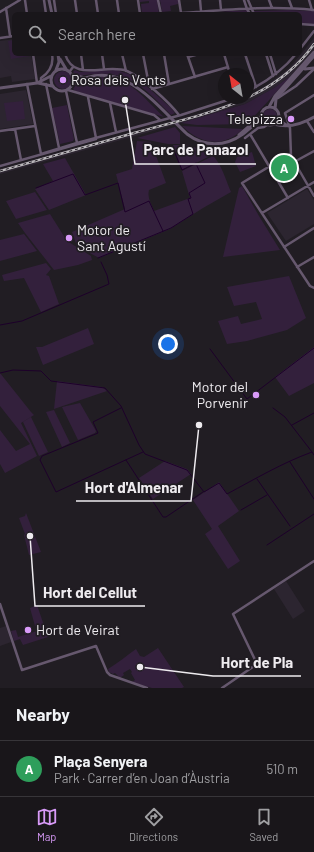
<!DOCTYPE html>
<html lang="en">
<head>
<meta charset="utf-8">
<style>
	body { margin:0; font-family:Barlow,sans-serif; background:#262327; color:#f1f3f6 }
	.compass { position:absolute; left:218px; top:68px; width:36px; height:36px; border-radius:50%; background:#19161a; box-shadow:0 4px 16px #0002; rotate:329deg }
	.you { position:absolute; left:168px; top:344px; width:14px; height:14px; margin:-10px; border:3px solid #fff; border-radius:50%; background:#1a73e8; box-shadow:0 0 0 6px #1a73e833 }
	.badge { display:grid; place-items:center; width:26px; height:26px; border-radius:50%; background:#d89af8; color:#fff; font-size:13px; font-weight:700 }
	.pin { position:absolute; translate:-50% -50%; border:2px solid #fff; box-shadow:0 1px 4px #0006 }
	.list { margin:0; padding:0; list-style:none }
	h2 { display:flex; justify-content:space-between; align-items:center; height:52px; margin:0; padding:0 16px; font-size:17px }
	h2 small { font-size:13px; font-weight:400; color:#9f9fa2 }
	.list li { display:grid; grid-template-columns:26px 1fr auto; gap:12px; align-items:center; box-sizing:border-box; height:56px; padding:0 16px; border-top:1px solid #373539 }
	.list b { display:block; font-size:15px; white-space:nowrap }
	.list p { margin:0; font-size:13px; white-space:nowrap; color:#9f9fa2 }
	.list em { font-size:13px; font-style:normal; color:#9f9fa2 }
	.icon { flex:none; width:22px; height:22px; fill:none; stroke:currentColor; stroke-width:2; stroke-linecap:round; stroke-linejoin:round }
	.map { position:relative; flex:none; width:314px; height:688px; overflow:hidden }
	.search { position:absolute; background:#19161a; box-shadow:0 4px 16px #0002; left:12px; right:12px; top:12px; height:44px; display:flex; align-items:center; gap:10px; box-sizing:border-box; padding:0 14px; border-radius:6px; color:#9f9fa2; font-size:15px }
	.sheet { height:108px; background:#19161a }
	nav { display:flex; justify-content:space-around; align-items:center; box-sizing:border-box; height:56px; border-top:1px solid #373539; background:#19161a; font-size:11px; color:#9f9fa2 }
	nav a { display:grid; justify-items:center; gap:2px }
	nav .on { color:#d89af8 }
	.map>svg:first-child { display:block }
	.built { fill:#2c2530 }
	.green { fill:#33203c }
	.lines { fill:none; stroke-linecap:round; stroke-linejoin:round }
	.stream { stroke:#1d002a; stroke-width:1 }
	.minor { stroke:#66586e; stroke-width:2.5 }
	.tertiary { stroke:#66586e; stroke-width:3 }
	.rail-casing { stroke:#b9b6ba; stroke-width:2.5 }
	.rail { stroke:#211d23; stroke-width:1; stroke-dasharray:3; stroke-linecap:butt }
	.poi-dot { fill:#d89af8; stroke:#211d23; stroke-width:1.5 }
	.labels { text-anchor:middle; stroke-width:3.5; stroke-linejoin:round; paint-order:stroke }
	.poi-label { font-size:14px; fill:#eeebef; stroke:#211d23; text-anchor:start }
	.leader { fill:none; stroke:#eeebef; stroke-width:1.5 }
	.callout-dot { fill:#eeebef; stroke:#211d23; stroke-width:1.5 }
	.callout-label { font-size:15px; text-anchor:middle; font-weight:bold; fill:#eeebef; stroke:#211d23; stroke-width:3.5; stroke-linejoin:round; paint-order:stroke }
</style>
</head>
<body>
<div class="map">
<svg width="314" height="688" viewBox="0 0 314 688">
	<rect width="100%" height="100%" fill="#211d23"/>
	<path class="built" d="M314,38V49L292,75L274,88L245,104L167,127L0,174V169L205,112L244,98H248V96L267,85L288,69L302,53Z
		M14,39V54H31L35,79L12,82L11,76L0,78V41Z
		M26,90L33,124L0,129V94Z
		M307,189L314,200V224L286,241L267,213Z
		M286,581L305,611L293,619L274,589Z
		M6,626L11,642L0,646V628Z"/>
	<path class="green" d="M140,0H157L159,13L142,14L141,4L149,3V1L140,2Z
		M160,0H178V4L170,6L171,11L162,12Z
		M247,10L249,14H190Z
		M288,10L314,11V24L300,23V14H255L253,11Z
		M14,40V54H30V56L11,59L8,41Z
		M75,70L80,72L116,70L129,74L143,83L170,107L175,113L171,115C153,97 136,76 108,74C98,73 88,75 77,76L73,72Z
		M54 80a9 9 0 1 1 18 0a9 9 0 1 1-18 0Z
		M292,75L247,124L197,125L181,123L245,104L274,88Z
		M101,77C132,78 143,98 164,117L75,91L73,89C79,79 90,78 101,77Z
		M23,101L25,119L7,121L4,103Z
		M67,105L74,139L73,141L60,144L52,108Z
		M263 116a7 7 0 1 1 14 0a7 7 0 1 1-14 0Z
		M182,126L243,129C224,148 201,145 182,126Z
		M175,127L180,133V144H168L137,138Z
		M137,141L151,142L166,183L149,190C147,197 151,204 154,211L190,198L182,171L211,157L212,155C221,162 226,181 231,192L203,208L170,229L99,258L77,246L72,232L125,209L116,174L132,169Z
		M173,145H185L212,152L210,156L182,170Z
		M252,152L256,166L240,172L235,162L237,157Z
		M289,157L296,169L279,179L272,167Z
		M65,158L86,195L49,210L35,189L53,181L43,164Z
		M242,186L259,216L280,250L223,257L239,188Z
		M35,192L47,210L16,219L6,201Z
		M50,214L67,241L91,256L92,260L78,265L54,270L25,233L18,223Z
		M24,234L37,251L0,261V240Z
		M46,263L51,269L46,275L49,276L59,304L41,312L24,278L4,281L2,275Z
		M289,276L306,318L287,330L247,341L227,344L218,321L238,316L241,324L262,319L256,302L234,306L227,287Z
		M88,328L94,344L43,365L36,347H42Z
		M314,347V383L289,396L275,377Z
		M0,373L31,412L34,415L21,423L37,456L5,473L0,464V430L16,451L30,444L0,406Z
		M57,381L102,387L107,391L54,409Z
		M80,403L96,431L95,433L78,440L62,407Z
		M54,410L70,443L62,447L46,412Z
		M31,417L48,452L39,456L23,422Z
		M165,461L187,469L191,474L153,499L139,478Z
		M219,482L239,511L218,526L240,561L228,569L205,534L212,529L193,500Z
		M26,513L41,552L29,555L24,535L25,534L19,518L25,516Z
		M37,605L48,637L23,645L20,639L14,641L11,631L16,630L18,637L37,631L36,629L38,627L35,626L30,608Z
		M158,648L184,687L182,688H152L132,682L135,680L131,673L132,672L130,669L123,673L124,675L120,678L115,673L113,674L109,672L108,669C118,663 126,656 136,649L140,656L144,657Z"/>
	<g class="lines">
		<path class="stream" d="M172,146L182,170L196,163
			M36,188L73,174L85,195L118,183L125,212L149,201L163,231
			M98,258L171,228L193,214L188,199L191,198L189,193L205,183L197,166
			M0,325L22,321L109,284L107,275L101,262
			M210,349L247,399L314,348
			M0,373L13,370L41,371L51,381L105,388L121,406L139,445L145,454L187,470L204,492L219,483L227,494C255,479 282,463 312,452L314,455
			M121,408L93,422L98,433L42,456L40,460L56,492L143,452
			M273,408L285,417L312,452
			M292,425L314,413
			M126,460L163,517H166L203,492
			M290,462L314,499
			M257,479L290,526
			M241,510L267,495
			M267,545L314,514"/>
		<path class="minor" d="M25,0L27,14
			M44,0L46,14
			M54,0L56,14
			M75,0L77,14
			M96,0L98,14
			M117,0L119,14
			M138,0L140,14
			M158,0L161,14
			M179,0L181,13
			M200,0L201,11
			M220,0L221,10
			M244,0L247,9L250,14
			M248,0L254,14
			M269,0L272,8
			M289,0L292,8
			M309,0L312,10
			M6,8L10,36
			M0,12L20,0
			M168,14C217,11 265,5 314,10
			M300,24L314,25
			M0,38L14,36
			M300,49L314,31
			M33,54L37,83
			M65,54C74,83 106,63 127,71C143,78 169,102 179,115
			M81,54L83,70
			M102,54L104,69
			M122,54L126,71
			M143,54L149,85
			M164,54L169,84
			M187,54L195,77
			M224,54L230,74
			M245,54L256,87
			M266,54L273,76
			M270,54L276,74
			M188,57L199,54
			M70,71L73,67
			M41,81V78C50,72 54,65 52,54
			M27,84L41,154
			M46,84L59,148
			M152,89L228,67
			M68,90L154,115L160,120
			M66,91L77,143
			M248,91C266,82 283,70 296,54
			M314,95L285,113L290,128L291,156L314,196
			M88,97L96,138
			M278,98L296,86L314,69
			M110,103L116,132
			M307,121L314,132
			M15,129L21,160
			M0,131L35,126
			M250,134L288,198
			M245,138L258,128L264,127L267,125
			M41,154L77,143L181,115L234,98
			M290,154L242,183L310,286L314,288
			M294,162L314,151
			M0,166L96,139
			M278,181L298,170
			M262,213L314,182
			M284,247L314,228
			M297,267L314,257
			M0,604L22,670L96,646L107,672L110,675L147,688
			M222,688L257,664L233,614L314,561"/>
		<path class="tertiary" d="M49,0L52,14
			M60,59L66,69
			M51 80a11 11 0 1 1 22 0a11 11 0 1 1-22 0Z
			M305,69L314,68
			M56,70L59,62L58,54
			M73,75L85,78
			M38,83L52,86
			M73,84C121,55 156,105 187,134C204,147 225,147 243,134C250,129 254,122 264,122
			M0,88L37,83L51,76
			M269,107L275,96L314,52
			M261 116a9 9 0 1 1 18 0a9 9 0 1 1-18 0Z
			M275,109L276,99L314,56
			M279,118L283,123L288,126
			M274,124C287,128 302,124 314,117
			M239,135L261,116"/>
		<g class="rail-casing">
			<path id="rail" d="M0,171C45,158 89,146 134,133C199,115 273,103 314,44"/>
		</g>
		<use href="#rail" class="rail"/>
	</g>
	<g class="poi-dot">
		<circle cx="63" cy="80" r="4"/>
		<circle cx="291" cy="119" r="4"/>
		<circle cx="69" cy="238" r="4"/>
		<circle cx="256" cy="395" r="4"/>
		<circle cx="28" cy="630" r="4"/>
	</g>
	<g class="labels">
		<g class="poi-label">
			<text x="71" y="85">Rosa dels Vents</text>
			<text x="283" y="124" text-anchor="end">Telepizza</text>
			<text x="77" y="235">Motor de<tspan x="77" dy="16">Sant Agustí</tspan></text>
			<text x="248" y="392" text-anchor="end">Motor del<tspan x="248" dy="16">Porvenir</tspan></text>
			<text x="36" y="635">Hort de Veirat</text>
		</g>
	</g>
	<path class="leader" d="M125 100L135 164H256M199 425L191 501H76M30 536L35 606H145M140 667L213 676H301"/>
	<g class="callout-dot">
		<circle cx="125" cy="100" r="4"/>
		<circle cx="199" cy="425" r="4"/>
		<circle cx="30" cy="536" r="4"/>
		<circle cx="140" cy="667" r="4"/>
	</g>
	<g class="callout-label">
		<text x="196" y="155">Parc de Panazol</text>
		<text x="134" y="493">Hort d'Almenar</text>
		<text x="90" y="598">Hort del Cellut</text>
		<text x="257" y="668">Hort de Pla</text>
	</g>
</svg>
<svg class="compass" viewBox="-18 -18 36 36"><path d="M0-13l5 13h-10z" fill="#e53935"/><path d="M0 13l5-13h-10z" fill="#9f9fa2"/></svg>
<div class="you"></div>
<div class="pin badge" style="left:284px;top:168px;background:#2e9e5b">A</div>
<div class="search"><svg class="icon" aria-label="search" viewBox="0 0 24 24"><circle cx="10" cy="10" r="6"/><path d="M15 15l6 6"/></svg>Search here</div>
</div>
<section class="sheet">
<h2>Nearby<small></small></h2>
<ul class="list">
<li><span class="badge" style="background:#2e9e5b">A</span><div><b>Plaça Senyera</b><p>Park · Carrer d’en Joan d’Àustria</p></div><em>510 m</em></li>
</ul>
</section>
<nav>
<a class="on"><svg class="icon" aria-label="map" viewBox="0 0 24 24"><path d="M3 6l6-2 6 2 6-2v14l-6 2-6-2-6 2zM9 4v14M15 6v14"/></svg>Map</a>
<a><svg class="icon" aria-label="directions" viewBox="0 0 24 24"><path d="M12 3l9 9-9 9-9-9zM9 14v-3h6M13 9l2 2-2 2"/></svg>Directions</a>
<a><svg class="icon" aria-label="saved" viewBox="0 0 24 24"><path d="M7 4h10v16l-5-4-5 4z"/></svg>Saved</a>
</nav>
</body>
</html>
